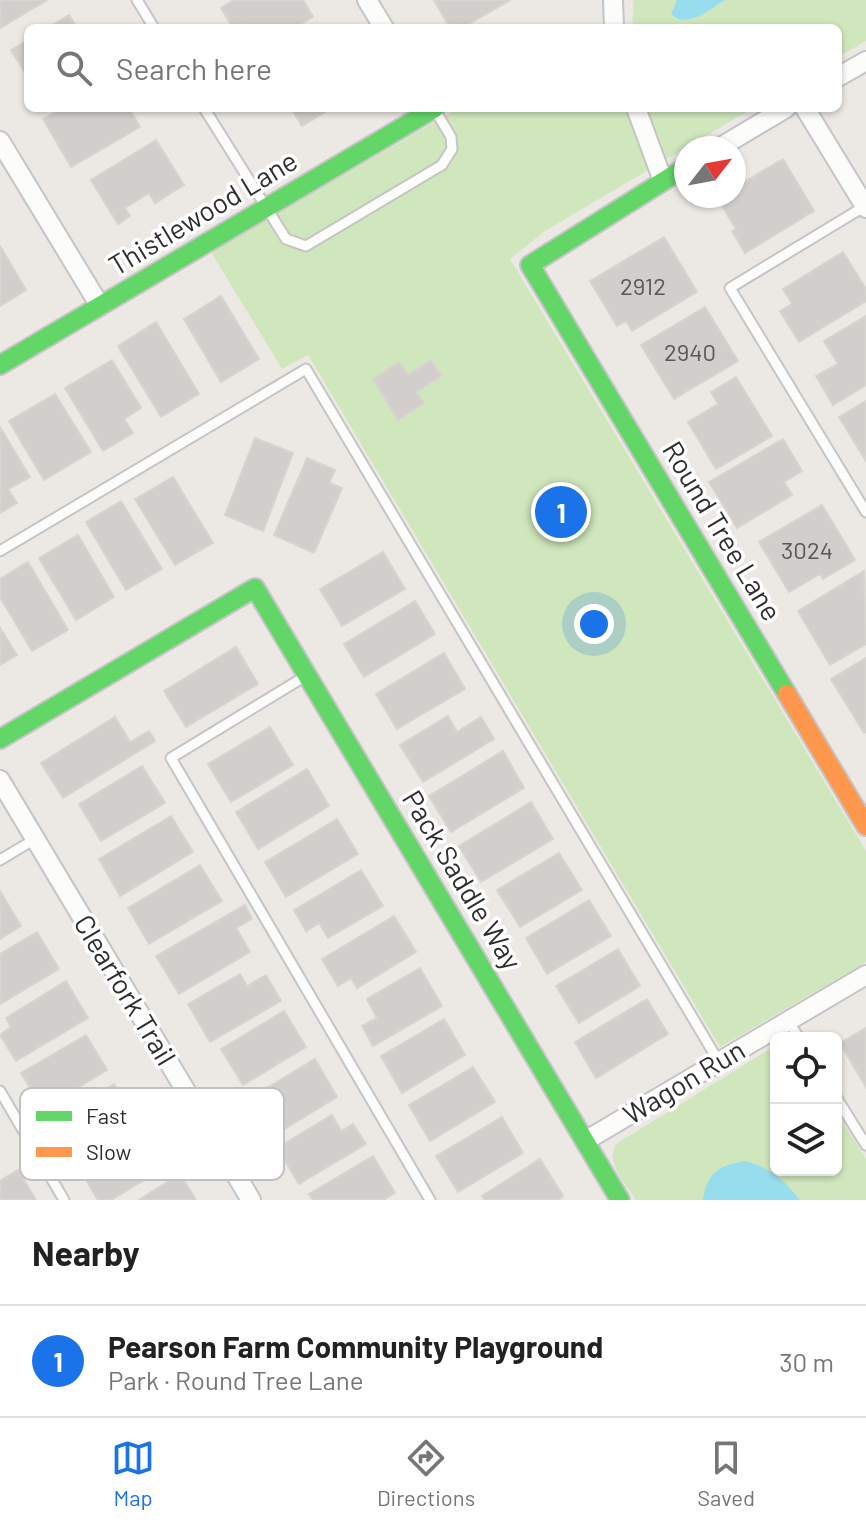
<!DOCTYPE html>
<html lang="en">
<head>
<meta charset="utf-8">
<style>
	body { margin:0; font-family:Barlow,sans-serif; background:#f6f6f6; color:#222 }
	.controls { position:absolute; right:24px; bottom:24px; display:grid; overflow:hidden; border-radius:12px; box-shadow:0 2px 6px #0004 }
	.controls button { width:72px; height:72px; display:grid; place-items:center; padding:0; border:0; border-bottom:2px solid #e0e0e0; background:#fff; color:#222; font:40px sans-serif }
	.compass { position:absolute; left:674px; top:136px; width:72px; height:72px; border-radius:50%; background:#fff; box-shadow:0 2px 6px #0004; rotate:59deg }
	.you { position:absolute; left:594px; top:624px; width:28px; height:28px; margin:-20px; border:6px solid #fff; border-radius:50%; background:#1a73e8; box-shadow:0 0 0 12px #1a73e833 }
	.badge { display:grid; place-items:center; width:52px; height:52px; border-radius:50%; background:#1a73e8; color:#fff; font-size:26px; font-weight:700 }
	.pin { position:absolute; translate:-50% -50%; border:4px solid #fff; box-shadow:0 2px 8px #0006 }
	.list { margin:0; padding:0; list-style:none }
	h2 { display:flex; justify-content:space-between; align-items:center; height:104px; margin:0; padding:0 32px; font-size:34px }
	h2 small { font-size:26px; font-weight:400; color:#767676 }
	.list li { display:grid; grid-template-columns:52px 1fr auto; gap:24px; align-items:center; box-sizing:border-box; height:112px; padding:0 32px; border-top:2px solid #e0e0e0 }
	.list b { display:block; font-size:30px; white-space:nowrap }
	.list p { margin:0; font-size:26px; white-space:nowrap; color:#767676 }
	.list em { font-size:26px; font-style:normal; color:#767676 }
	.icon { flex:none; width:44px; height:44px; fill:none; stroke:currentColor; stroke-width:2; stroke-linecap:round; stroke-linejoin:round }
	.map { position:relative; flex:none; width:866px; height:1200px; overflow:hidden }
	.search { position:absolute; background:#fff; box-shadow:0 2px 6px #0004; left:24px; right:24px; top:24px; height:88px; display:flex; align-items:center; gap:20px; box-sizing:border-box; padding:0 28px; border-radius:12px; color:#767676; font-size:30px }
	.sheet { height:216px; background:#fff }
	nav { display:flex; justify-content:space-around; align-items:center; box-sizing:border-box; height:112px; border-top:2px solid #e0e0e0; background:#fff; font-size:22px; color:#767676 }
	nav a { display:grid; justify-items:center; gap:4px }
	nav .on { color:#1a73e8 }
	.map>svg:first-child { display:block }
	.green { fill:#d0e7bd }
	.water { fill:#98dded }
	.building { fill:#d1cecb; stroke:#d7d4d0; stroke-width:2 }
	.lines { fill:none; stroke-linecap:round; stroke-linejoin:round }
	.lane-casing { stroke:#c5c5c5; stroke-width:13 }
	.street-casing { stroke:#c5c5c5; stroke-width:22 }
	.fast-casing { stroke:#c5c5c5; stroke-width:22 }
	.slow-casing { stroke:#c5c5c5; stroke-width:22 }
	.lane { stroke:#fcfcfb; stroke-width:9 }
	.street { stroke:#fcfcfb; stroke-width:18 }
	.fast { stroke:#63d668; stroke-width:18 }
	.slow { stroke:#ff974d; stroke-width:18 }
	.labels { text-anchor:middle; stroke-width:7; stroke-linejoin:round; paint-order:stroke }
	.number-label { font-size:24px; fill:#585857 }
	.street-label { font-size:28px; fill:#2e2e2e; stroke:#fff }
	.key { fill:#fff; stroke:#c0c0c0; stroke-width:2 }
	.key-label { font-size:22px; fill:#2e2e2e }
</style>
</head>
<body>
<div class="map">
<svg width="866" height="1200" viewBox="0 0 866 1200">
	<rect width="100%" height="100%" fill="#ece8e4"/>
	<path class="green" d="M634,0H866V41L838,57V28H632Z
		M459,108H753L545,231L510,259L866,851V962L720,1047L308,355L282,369L211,252Z
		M776,1045V1170H836V1111L866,1159V1200H636C626,1184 605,1163 616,1144Z"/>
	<path class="water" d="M677,0H725C710,9 686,30 671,14Z
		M746,1161C771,1168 784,1180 800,1200H703C707,1172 719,1165 746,1161Z"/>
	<path class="building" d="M0,0H47L0,28Z
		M234,0H303L313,17L294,28H249L246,23L233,28L221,8Z
		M434,0H510L462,28H450Z
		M69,15L77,28H47Z
		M28,40V78L11,50Z
		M63,108H129L140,127L71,167L43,119Z
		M291,108H332L302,126Z
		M156,140L184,185L155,203L149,193L125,208L130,216L118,224L91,180Z
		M783,159L814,211L745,253L732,231L736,229L717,198L734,196V188Z
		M664,237L697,292L632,331L626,321L617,326L590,281Z
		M0,246L26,290L0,306Z
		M843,252L866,289V301L799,342L780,311L792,304L783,289Z
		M221,296L259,359L221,382L184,319Z
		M705,307L738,361L674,399L641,345Z
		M866,316V385L833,405L816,376L838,364L824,341Z
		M156,322L199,394L161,417L118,346Z
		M112,360L141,408L124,419L133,433L103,451L65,388Z
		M431,360L441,376L416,392L424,403L398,420L373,379L399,362L408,375Z
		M736,377L772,436L716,469L688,422L718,404L711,392Z
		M55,394L91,452L44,480L9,421Z
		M866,401V461L839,417Z
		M0,427L30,477L8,489L17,503L0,513Z
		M255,438L293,453L263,531L225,515Z
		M783,439L802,471L784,482L792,495L737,528L709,482Z
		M307,458L335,470L329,483L342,488L314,553L274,535Z
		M173,477L213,543L175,565L135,499Z
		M121,501L162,569L126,590L86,522Z
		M822,505L855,560L823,579L820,574L789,592L759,542Z
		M78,535L114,597L76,620L39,558Z
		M383,552L405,589L342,626L320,589Z
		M28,562L68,630L32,651L0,597V579Z
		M864,571L866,644L830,665L798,611Z
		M415,601L435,634L364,677L344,644Z
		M0,628L17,655L0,665Z
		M236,647L258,684L186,727L164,691Z
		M444,653L465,689L397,729L376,694Z
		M866,658V732L864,733L831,679Z
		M448,716L457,732L481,717L494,739L423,782L400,745Z
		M115,717L130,742L149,731L155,741L63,798L41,763Z
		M270,727L293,765L231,802L208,764Z
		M503,751L524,788L451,832L429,796Z
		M142,766L165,803L101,841L79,804Z
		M307,769L329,806L258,849L236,812Z
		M531,802L553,839L481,882L459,846Z
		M171,816L193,852L120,896L99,859Z
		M337,819L358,854L286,897L265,862Z
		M559,853L582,890L520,927L497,890Z
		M200,865L222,901L149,944L128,908Z
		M361,870L383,906L328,938L319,923L306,931L294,910Z
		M0,891L21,926L0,939Z
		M589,900L611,936L547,974L526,938Z
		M245,905L252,919L236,928L250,952L179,994L156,956Z
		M394,916L416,952L357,988L351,978L338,986L322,959Z
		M37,932L59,969L0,1004V954Z
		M618,949L640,986L579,1023L556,986Z
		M420,968L442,1006L373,1046L362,1026L377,1018L367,999Z
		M240,974L247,986L266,975L281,1001L210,1042L188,1004Z
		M66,981L88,1018L16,1061L0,1035L11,1027L6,1018Z
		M647,999L668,1034L596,1078L575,1042Z
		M284,1011L306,1047L243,1085L221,1049Z
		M444,1019L465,1055L402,1093L381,1056Z
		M866,1028V1087L840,1043Z
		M86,1035L107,1070L43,1109L21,1073Z
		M315,1059L337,1097L276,1134L254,1096Z
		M473,1067L495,1102L430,1141L409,1105Z
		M114,1084L136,1120L71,1159L50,1122Z
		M332,1115L341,1131L353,1124L366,1144L299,1184L277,1148Z
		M502,1117L523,1153L458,1192L436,1156Z
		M151,1127L172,1163L111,1200H98L80,1170Z
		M373,1156L395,1193L383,1200H313L309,1194Z
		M540,1159L563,1196L558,1200H485L482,1196Z
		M18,1170L36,1200H0V1181Z
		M180,1174L196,1200H139Z"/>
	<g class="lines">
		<g class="lane-casing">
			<path id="lane" d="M137,0L154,28
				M204,108L286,239L306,246L442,165L452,149L451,137L435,110
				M865,206L730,288L866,512
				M0,551L306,369L719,1062
				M304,677L171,758L430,1200
				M0,860L35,839
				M788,1021L799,1038
				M0,1091L64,1200
				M836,1097L866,1145"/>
		</g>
		<g class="street-casing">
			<path id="street" d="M367,0L384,28
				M613,0L614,28
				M838,77L866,61
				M636,108L663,181
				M805,108L866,208
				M0,141L100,306
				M719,148L786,108
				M0,780L251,1200
				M585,1141L866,975"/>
		</g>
		<g class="fast-casing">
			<path id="fast" d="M686,167L530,265L787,694
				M0,365L435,108
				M0,739L255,588L620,1200"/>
		</g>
		<g class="slow-casing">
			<path id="slow" d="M787,694L866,826"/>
		</g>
		<use href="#lane" class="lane"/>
		<use href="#street" class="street"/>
		<use href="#fast" class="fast"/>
		<use href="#slow" class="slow"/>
	</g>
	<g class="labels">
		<g class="number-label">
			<text x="643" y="295">2912</text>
			<text x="690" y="361">2940</text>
			<text x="807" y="559">3024</text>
		</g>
		<g class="street-label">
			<text transform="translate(203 213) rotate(-31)" y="10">Thistlewood Lane</text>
			<text transform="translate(722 531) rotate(59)" y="10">Round Tree Lane</text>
			<text transform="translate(462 880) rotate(59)" y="10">Pack Saddle Way</text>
			<text transform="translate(125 990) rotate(59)" y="10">Clearfork Trail</text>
			<text transform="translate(684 1082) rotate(-31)" y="10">Wagon Run</text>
		</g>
	</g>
	<rect x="20" y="1088" width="264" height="92" rx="12" class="key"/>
	<rect x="36" y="1111" width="36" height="10" fill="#63d668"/>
	<rect x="36" y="1147" width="36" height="10" fill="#ff974d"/>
	<g class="key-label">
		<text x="86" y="1124">Fast</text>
		<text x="86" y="1160">Slow</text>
	</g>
</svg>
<div class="controls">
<button><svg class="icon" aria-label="locate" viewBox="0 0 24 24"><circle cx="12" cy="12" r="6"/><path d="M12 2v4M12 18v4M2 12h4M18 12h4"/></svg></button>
<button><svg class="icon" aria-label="layers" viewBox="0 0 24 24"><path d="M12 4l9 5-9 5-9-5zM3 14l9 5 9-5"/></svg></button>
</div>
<svg class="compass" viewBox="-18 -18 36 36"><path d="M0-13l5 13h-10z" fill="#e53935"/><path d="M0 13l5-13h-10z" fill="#767676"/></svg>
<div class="you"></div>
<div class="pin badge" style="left:561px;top:512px">1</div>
<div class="search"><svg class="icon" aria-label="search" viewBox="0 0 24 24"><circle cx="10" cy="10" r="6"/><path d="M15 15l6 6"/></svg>Search here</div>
</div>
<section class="sheet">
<h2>Nearby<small></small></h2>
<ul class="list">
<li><span class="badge">1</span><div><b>Pearson Farm Community Playground</b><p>Park · Round Tree Lane</p></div><em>30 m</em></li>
</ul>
</section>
<nav>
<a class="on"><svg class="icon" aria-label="map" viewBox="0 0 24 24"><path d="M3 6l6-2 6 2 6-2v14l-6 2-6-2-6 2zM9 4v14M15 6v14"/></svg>Map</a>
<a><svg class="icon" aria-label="directions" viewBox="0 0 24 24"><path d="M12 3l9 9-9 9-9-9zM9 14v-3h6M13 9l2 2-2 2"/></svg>Directions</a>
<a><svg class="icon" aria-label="saved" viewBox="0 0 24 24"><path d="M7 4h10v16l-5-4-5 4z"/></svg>Saved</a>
</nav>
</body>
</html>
